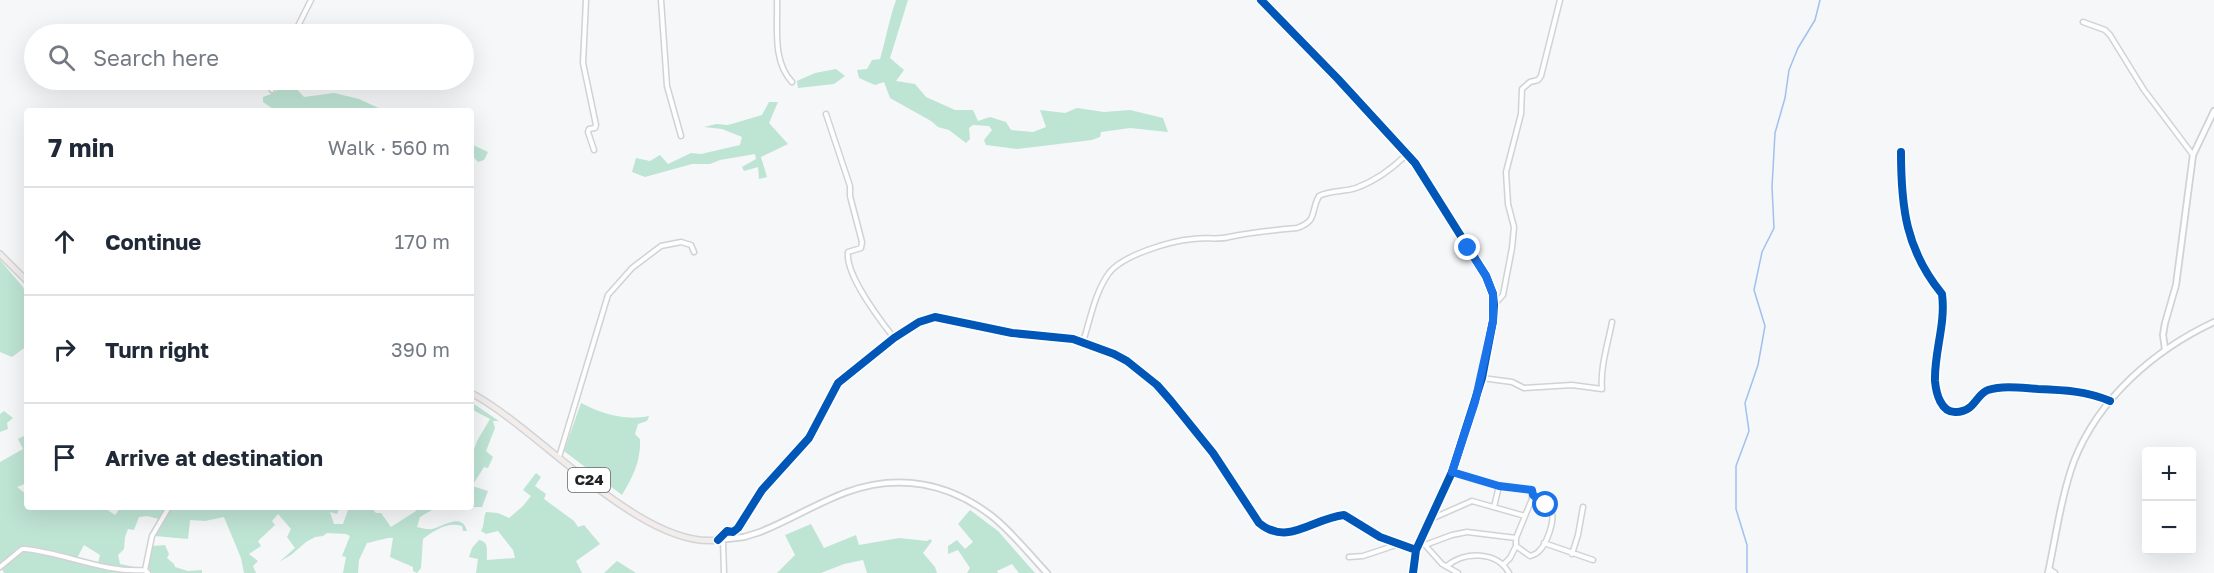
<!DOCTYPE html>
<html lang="en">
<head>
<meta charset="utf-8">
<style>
	body { margin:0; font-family:"Golos Text",sans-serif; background:#f6f6f7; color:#1f2937 }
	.controls { position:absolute; right:18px; bottom:18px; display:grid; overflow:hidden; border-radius:6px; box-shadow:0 6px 24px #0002 }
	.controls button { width:54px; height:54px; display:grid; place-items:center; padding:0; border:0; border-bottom:2px solid #e0e1e3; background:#fff; color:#1f2937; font:30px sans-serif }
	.stop { position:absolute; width:18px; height:18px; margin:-14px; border:4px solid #1a73e8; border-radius:50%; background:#fff }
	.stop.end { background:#1a73e8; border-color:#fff; box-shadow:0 2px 6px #0008 }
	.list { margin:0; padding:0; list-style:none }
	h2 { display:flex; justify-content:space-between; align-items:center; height:78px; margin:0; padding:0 24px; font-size:26px }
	h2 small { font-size:20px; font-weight:400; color:#747a83 }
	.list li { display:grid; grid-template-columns:39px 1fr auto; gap:18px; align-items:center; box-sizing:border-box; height:108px; padding:0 24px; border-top:2px solid #e0e1e3 }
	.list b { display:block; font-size:22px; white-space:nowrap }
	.list em { font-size:20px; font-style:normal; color:#747a83 }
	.icon { flex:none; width:33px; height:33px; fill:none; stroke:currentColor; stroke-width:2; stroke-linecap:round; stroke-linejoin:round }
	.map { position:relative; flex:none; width:2214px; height:573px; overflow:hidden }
	.search { position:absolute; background:#fff; box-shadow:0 6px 24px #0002; left:24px; top:24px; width:450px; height:66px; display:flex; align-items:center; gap:15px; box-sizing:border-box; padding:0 21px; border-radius:33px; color:#747a83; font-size:22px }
	.panel { position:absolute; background:#fff; box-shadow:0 6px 24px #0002; left:24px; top:108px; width:450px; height:402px; border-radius:6px }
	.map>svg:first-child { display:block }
	.green { fill:#bee4d4; fill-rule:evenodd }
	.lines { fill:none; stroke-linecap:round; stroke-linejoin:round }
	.stream { stroke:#a2c0ed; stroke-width:1.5 }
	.minor-casing { stroke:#d1d2d4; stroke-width:7 }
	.tertiary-casing { stroke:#d1d2d4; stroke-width:8 }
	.secondary-casing { stroke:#d1d2d4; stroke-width:8 }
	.primary-casing { stroke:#d3d4d5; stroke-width:8 }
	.minor { stroke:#fefefe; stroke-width:4 }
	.tertiary { stroke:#fefefe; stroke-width:4.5 }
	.secondary { stroke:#fefefe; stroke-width:4.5 }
	.primary { stroke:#f2eceb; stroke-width:5 }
	.cycleway-casing { stroke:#fff; stroke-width:11 }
	.cycleway { stroke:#0057b8; stroke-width:8 }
	.route { stroke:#1a73e8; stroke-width:8 }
	.labels { text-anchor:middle; stroke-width:4.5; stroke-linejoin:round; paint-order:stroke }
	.shield { fill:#fff; stroke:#646466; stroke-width:1.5 }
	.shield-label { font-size:15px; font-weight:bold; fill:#212224 }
</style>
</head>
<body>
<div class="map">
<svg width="2214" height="573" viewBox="0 0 2214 573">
	<rect width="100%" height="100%" fill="#f5f7f9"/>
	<path class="green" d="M896,0H908L890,58L904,70L896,81L915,84L926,97L955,110H973L978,121L990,117L1006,122L1011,130L1033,132L1046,127L1040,110L1065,113L1077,108L1104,112L1130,110L1163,118L1168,132L1130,128L1101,132L1100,137L1092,140L1017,149L986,145L984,140L992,130L989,126L973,125L969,128L970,139L966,143L949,130L938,127L931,121L890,98L884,82L875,85L859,78L857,70L867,69L872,60L880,59C886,39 889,20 896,0Z
		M836,69L845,76L834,84L798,88L797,81L815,73Z
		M284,84L294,86L304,97L334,93L359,99L385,111H276L263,102V97L274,93Z
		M769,102H778L769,123L788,144L761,157L767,177L759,179L758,167L744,171L742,167L756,159L755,154L720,160L710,164H692L645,177L632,172L636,158L650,161L660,155L668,164L691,153L701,154L740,145L742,137L722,129L704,127L716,124L728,125L762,115Z
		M471,144L488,152L484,160L478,162L471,154Z
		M0,260L23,287L27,297V346L12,357L0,352Z
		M471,402L499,421H493L495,428L486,451L493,457L488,468L484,467L472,486L488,491L482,507H465H471V458L477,441L490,419L471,409Z
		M581,403C603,414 624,421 649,416L647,421L638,424L635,434L640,439C641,461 633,476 622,495L564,451Z
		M4,411L13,418L7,423L8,429L0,432V414Z
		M27,434V448L24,450L27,454V483L17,487L27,495V507H103L115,515L121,507H167L159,519L147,516L139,517L134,530L128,529L125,537L124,549L118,555L120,564L139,568L141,573H4L2,569L0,570V462L23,449L18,439ZM84,545L100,555L98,563L87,566L75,562Z
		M536,473L541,477L535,486L546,494L544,499L574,521L578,527L584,525L600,544L576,561L582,573H476L478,559L469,557L472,548L479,540C490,542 486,551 487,560L515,558L513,550L498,531L486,534L481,531C485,525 483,518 486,512L498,513L509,518L523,506L531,496L523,490Z
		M172,507H340L337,514L330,512L334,524H343L349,507H371L376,513H381L391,527L416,511L413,507H437L420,517L417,527C422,528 428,530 432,529C444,526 462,512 467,531H463L462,526C448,521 433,531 423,539L421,568L417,573L413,571V567L390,557L393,538C387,537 375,542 367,543L359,560L358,573H343L346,557L342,556L350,536L346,534L327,533L323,536L315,537L306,542L291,555L279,562L295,548L287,537L291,529L278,514L272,521L275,525L258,541L261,546L249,554L258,561L253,566L256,573H244L241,558L224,517L205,521L190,520L188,539L155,536Z
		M970,510L998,531L1035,573H1019L1012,564L997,571L998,573H967L970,568L958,550L948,554V546L957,540L965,549L973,542L958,524Z
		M811,524L824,548L856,535L859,545L899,538L927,541L930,539L932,541L923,553L935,567L937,573H867L863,560L844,564L821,573H777L795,555L785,535Z
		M165,545L169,554L167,558L174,564L175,567L188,571L202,570V573H152L148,571L152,546Z
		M617,561L636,573H604Z"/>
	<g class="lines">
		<path class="stream" d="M1747,573V545L1736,509V466L1749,431L1745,403L1758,365L1765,326L1754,290L1762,252L1774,228L1772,187L1775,133L1785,98L1789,70L1798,48L1815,20L1820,0"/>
		<g class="minor-casing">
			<path id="minor" d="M586,0L583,63L596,125L595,128L589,129L588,132L594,150
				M661,0L667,86L681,136
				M777,0C778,27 772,61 792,82
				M2083,22L2105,30L2110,35L2144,90L2193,155
				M294,34L311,0
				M272,90L277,80
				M826,114L850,186V196L862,242L861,248L848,252C845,275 880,320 894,338
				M1901,152C1901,208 1906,250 1942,294C1946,324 1934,352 1935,381C1936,393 1941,413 1956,412C1975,412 1976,394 1988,390C2004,385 2022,388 2038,389C2064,390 2086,391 2110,401
				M1495,304L1503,295L1512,248L1514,227L1508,204L1506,172L1521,114L1522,89L1530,82L1538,80L1541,76L1560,0
				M1083,342C1090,320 1095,292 1109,273C1123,255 1170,241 1193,239C1205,237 1218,240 1229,237C1252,232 1274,230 1297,228C1318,221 1310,212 1319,196C1330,190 1344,192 1356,188C1375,181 1393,168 1407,154
				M1482,378L1512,382L1524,388L1572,385L1602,389C1600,367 1608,344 1612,322
				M559,457L608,295L632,268L661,246L681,242L691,245L694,252
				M1452,472L1499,486L1532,490V499L1516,538V546L1510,558L1503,565
				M1494,507L1499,486
				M1431,519L1472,501L1525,516
				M718,540L727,531L733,532L738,528L762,490L809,438L838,383L894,338L919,322L935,317L1012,333L1073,339L1114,354L1127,361L1157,385L1171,401L1213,453L1259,523C1288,547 1313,518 1344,515L1380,537L1416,550
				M723,540L724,573
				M1420,542L1425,545L1442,564L1458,573
				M1544,543L1593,560
				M1425,545L1452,535L1467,532L1516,538
				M1516,546L1530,556C1533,555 1537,554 1539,551C1546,545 1556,520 1551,510C1548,504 1539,498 1533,495
				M1572,554L1578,535L1583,507
				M1349,557L1363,556L1396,545
				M1447,566C1464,551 1497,551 1509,573
				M0,567L22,549H25C66,553 103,573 145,570L148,573
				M2049,569L2055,573
				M145,570L152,536L169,507"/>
		</g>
		<g class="tertiary-casing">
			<path id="tertiary" d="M1261,0L1338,79L1415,163L1486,276L1493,294L1494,305L1493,321L1482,378L1452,472L1416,550L1413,573
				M2165,349L2163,335L2165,323L2176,285L2193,155L2214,111"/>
		</g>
		<g class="secondary-casing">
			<path id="secondary" d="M718,540L744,537L760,532C790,520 817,503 847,492C899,473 950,483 993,517C1013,533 1029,554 1047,573
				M2048,573C2056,536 2061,497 2074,461C2099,398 2154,350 2214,322"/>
		</g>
		<g class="primary-casing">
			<path id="primary" d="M0,254L27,281
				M471,393C538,428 642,550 718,540"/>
		</g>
		<use href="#minor" class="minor"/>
		<use href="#tertiary" class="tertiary"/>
		<use href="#secondary" class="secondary"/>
		<use href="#primary" class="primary"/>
		<g class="cycleway-casing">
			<path id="cycleway" d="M1261,0L1338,79L1415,163L1486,276L1493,294L1494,305L1493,321L1482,378L1452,472L1416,550L1413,573
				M1901,152C1901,208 1906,250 1942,294C1946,324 1934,352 1935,381C1936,393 1941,413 1956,412C1975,412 1976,394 1988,390C2004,385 2022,388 2038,389C2064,390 2086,391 2110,401
				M718,540L727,531L733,532L738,528L762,490L809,438L838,383L894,338L919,322L935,317L1012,333L1073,339L1114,354L1127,361L1157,385L1171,401L1213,453L1259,523C1288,547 1313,518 1344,515L1380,537L1416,550"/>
		</g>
		<use href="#cycleway" class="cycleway"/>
	</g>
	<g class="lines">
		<path class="route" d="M1468,248L1486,276L1493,294V321L1475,402L1452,472L1499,486L1532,490L1533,495L1546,505"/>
	</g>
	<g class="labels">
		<rect class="shield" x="568" y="468" width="42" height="24" rx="4.5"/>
		<g class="shield-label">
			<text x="589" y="485">C24</text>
		</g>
	</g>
</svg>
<div class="controls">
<button>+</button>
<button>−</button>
</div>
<div class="stop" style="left:1546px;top:505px"></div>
<div class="stop end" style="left:1468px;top:248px"></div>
<div class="search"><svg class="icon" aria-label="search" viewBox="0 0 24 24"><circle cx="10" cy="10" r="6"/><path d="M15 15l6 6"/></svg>Search here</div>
<section class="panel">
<h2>7 min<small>Walk · 560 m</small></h2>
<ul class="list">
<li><svg class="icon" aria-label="ahead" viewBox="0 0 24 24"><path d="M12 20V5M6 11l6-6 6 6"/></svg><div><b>Continue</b></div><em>170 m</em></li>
<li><svg class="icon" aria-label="right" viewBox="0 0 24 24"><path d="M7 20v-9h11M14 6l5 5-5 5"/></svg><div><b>Turn right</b></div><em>390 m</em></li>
<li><svg class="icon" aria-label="arrive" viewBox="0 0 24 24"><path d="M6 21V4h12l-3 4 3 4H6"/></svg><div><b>Arrive at destination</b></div></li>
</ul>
</section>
</div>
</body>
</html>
